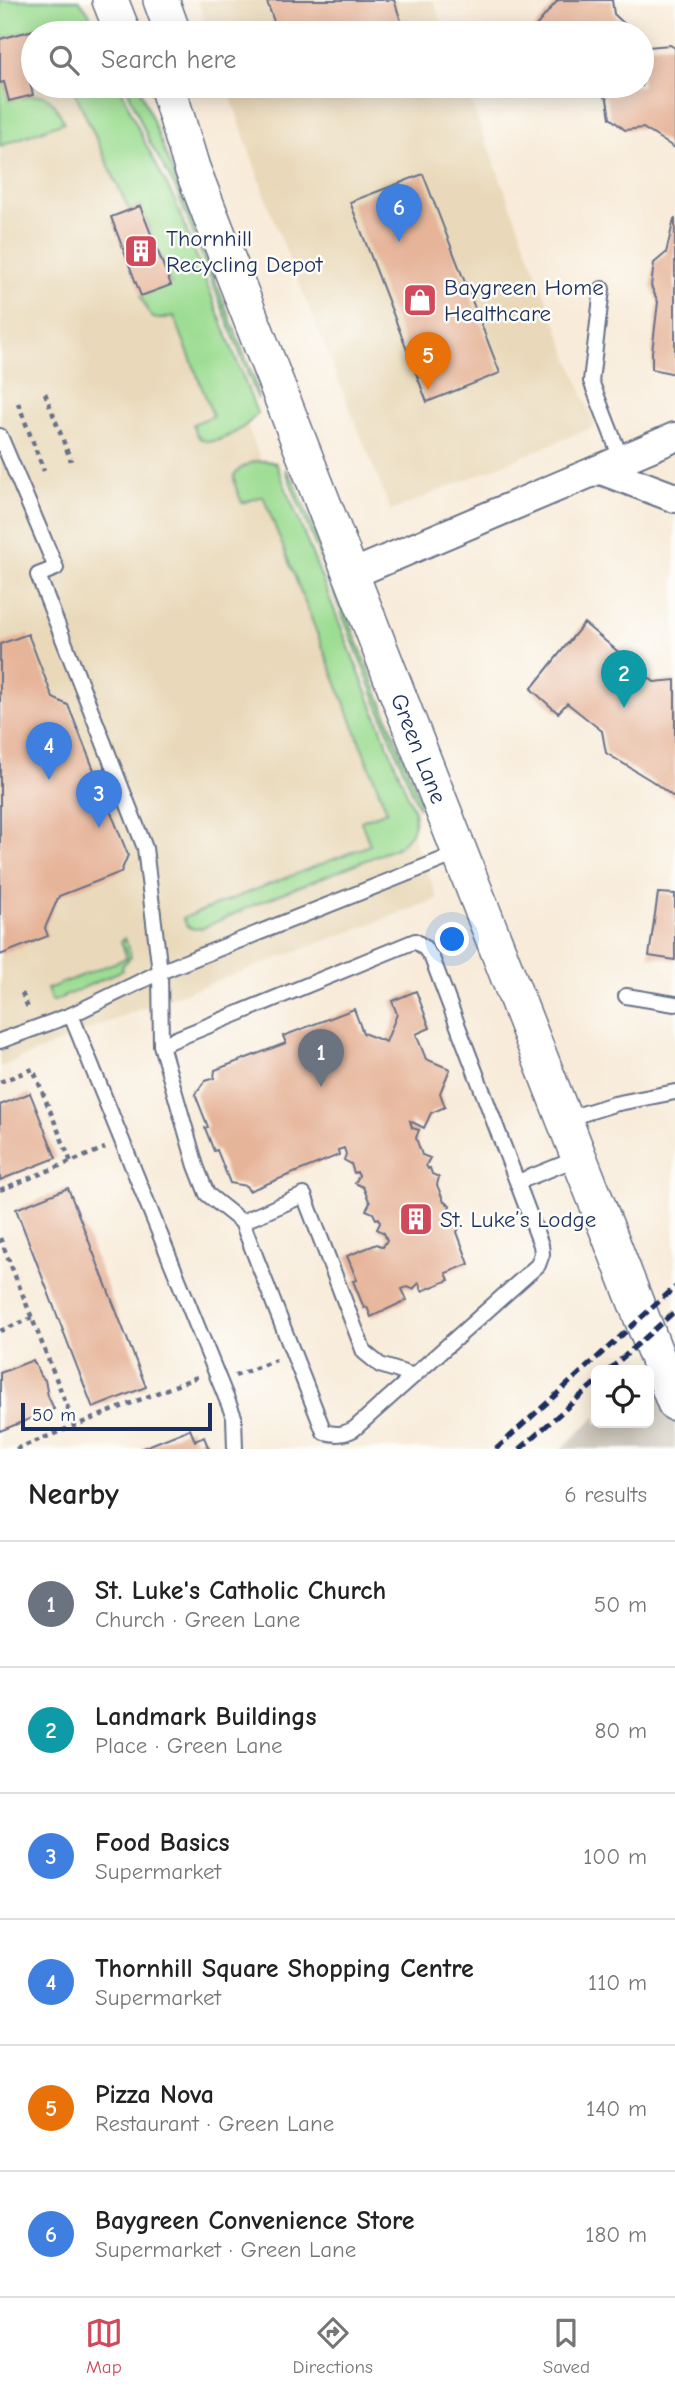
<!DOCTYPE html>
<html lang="en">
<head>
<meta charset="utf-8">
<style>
	body { margin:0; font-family:"Comic Neue",sans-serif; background:#f6f6f6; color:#222 }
	.controls { position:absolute; right:21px; bottom:21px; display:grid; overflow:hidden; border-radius:10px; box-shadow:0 4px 18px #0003 }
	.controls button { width:63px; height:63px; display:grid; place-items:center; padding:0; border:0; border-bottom:2px solid #e0e0e0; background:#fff; color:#222; font:35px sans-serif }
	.scale { position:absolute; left:21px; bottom:18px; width:191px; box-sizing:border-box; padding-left:7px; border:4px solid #1b2f5e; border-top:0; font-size:19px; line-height:24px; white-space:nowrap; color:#1b2f5e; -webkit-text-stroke:5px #fdfcf7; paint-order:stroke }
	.you { position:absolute; left:453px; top:940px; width:24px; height:24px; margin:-18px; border:5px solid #fff; border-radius:50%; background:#1a73e8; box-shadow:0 0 0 10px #1a73e833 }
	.badge { display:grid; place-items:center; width:46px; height:46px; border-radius:50%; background:#d1495b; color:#fff; font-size:23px; font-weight:700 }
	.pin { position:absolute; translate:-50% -58px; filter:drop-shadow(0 2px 4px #0008) }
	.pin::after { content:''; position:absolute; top:37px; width:24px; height:21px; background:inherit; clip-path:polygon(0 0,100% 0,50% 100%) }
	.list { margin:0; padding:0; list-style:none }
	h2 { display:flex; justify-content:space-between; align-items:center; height:91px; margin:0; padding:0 28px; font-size:30px }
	h2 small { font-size:23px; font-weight:400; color:#767676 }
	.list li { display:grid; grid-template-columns:46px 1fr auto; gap:21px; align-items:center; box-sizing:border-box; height:126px; padding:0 28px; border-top:2px solid #e0e0e0 }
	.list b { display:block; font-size:26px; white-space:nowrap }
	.list p { margin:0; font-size:23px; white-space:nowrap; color:#767676 }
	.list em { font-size:23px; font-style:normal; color:#767676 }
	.icon { flex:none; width:38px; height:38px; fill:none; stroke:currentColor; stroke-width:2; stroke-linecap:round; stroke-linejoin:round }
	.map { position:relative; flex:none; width:675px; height:1449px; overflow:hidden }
	.search { position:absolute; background:#fff; box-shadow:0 4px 18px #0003; left:21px; right:21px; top:21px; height:77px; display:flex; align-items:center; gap:18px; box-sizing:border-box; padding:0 24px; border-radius:38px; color:#767676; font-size:26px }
	.sheet { height:847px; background:#fff }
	nav { display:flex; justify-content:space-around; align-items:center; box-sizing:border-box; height:98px; border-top:2px solid #e0e0e0; background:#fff; font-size:19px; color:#767676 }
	nav a { display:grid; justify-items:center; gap:4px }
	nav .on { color:#d1495b }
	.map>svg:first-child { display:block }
	.built { fill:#e9d9ba }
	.industrial { fill:#c9c3b8 }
	.green { fill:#9ddd93; stroke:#5c8678; stroke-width:2 }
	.building { fill:#e6b499 }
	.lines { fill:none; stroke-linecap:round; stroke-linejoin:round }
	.service-casing { stroke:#687189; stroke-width:18 }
	.minor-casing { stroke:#687189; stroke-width:32 }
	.tertiary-casing { stroke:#687189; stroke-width:38 }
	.path { stroke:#687189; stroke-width:4.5; stroke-dasharray:5 5; stroke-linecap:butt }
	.service { stroke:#fff; stroke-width:14 }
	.minor { stroke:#fff; stroke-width:28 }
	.tertiary { stroke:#fff; stroke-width:35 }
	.rail { stroke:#1b2f5e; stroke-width:5; stroke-dasharray:10 5; stroke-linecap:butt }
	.labels { text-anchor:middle; stroke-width:5; stroke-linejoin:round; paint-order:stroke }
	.poi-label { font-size:23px; fill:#1b2f5e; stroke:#fdfcf7; text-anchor:start }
	.street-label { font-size:23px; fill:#1b2f5e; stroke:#fdfcf7 }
</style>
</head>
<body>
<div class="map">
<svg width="675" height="1449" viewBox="0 0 675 1449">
	<rect width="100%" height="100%" fill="#fdfcf7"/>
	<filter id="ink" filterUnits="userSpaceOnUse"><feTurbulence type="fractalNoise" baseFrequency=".0143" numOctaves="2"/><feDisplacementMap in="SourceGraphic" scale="14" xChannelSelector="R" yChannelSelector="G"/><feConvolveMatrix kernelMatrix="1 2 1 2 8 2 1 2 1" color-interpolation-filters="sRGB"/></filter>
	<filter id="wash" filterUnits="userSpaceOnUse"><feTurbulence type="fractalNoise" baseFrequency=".00686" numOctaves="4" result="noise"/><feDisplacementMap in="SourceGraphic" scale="28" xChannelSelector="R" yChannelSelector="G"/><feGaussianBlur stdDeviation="1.57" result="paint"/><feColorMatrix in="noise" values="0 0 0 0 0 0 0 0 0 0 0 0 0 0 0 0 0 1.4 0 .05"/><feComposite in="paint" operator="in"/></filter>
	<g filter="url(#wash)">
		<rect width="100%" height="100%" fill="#f8ebd9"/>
		<path class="built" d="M0,0L89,33H33V86H110L438,899L125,1015L0,1067Z
			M198,0H433L446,33H209Z
			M227,86H465L595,426L391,511L270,211Z"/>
		<path class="industrial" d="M675,1345V1449H561L596,1416V1423H649L647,1370Z"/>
		<path class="green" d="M0,0H79L88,11L97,33H54L52,25L0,39Z
			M4,82L9,101C42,93 48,88 64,122L0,146V83Z
			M72,86H120L142,137L175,201L257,413C249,426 216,448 201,439C196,436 195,430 193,424L213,416L174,316C150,323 151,319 141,296L171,284L140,206L129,210Z
			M126,86H139L255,382L258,400L175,187L149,141Z
			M267,461L276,463L414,811C417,827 409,839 396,848L258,903L203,928L194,929L187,926L183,918L370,845L361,821L387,811L263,496L242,503L235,485L234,476C241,465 254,460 267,461Z
			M285,469L294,481L420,800L418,807Z
			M125,938L131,957L122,966L123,970L52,1002L47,989L127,958L121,941Z"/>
		<g id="blocks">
			<path class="building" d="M273,0H394L405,33H278L267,2Z
				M558,0H612L614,14L634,33H530Z
				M52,25L54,33H33V73L28,75L33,95L9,101L4,82L0,83V39Z
				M642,41L648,47L670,45L675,48V148L643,128L625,130L610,118L607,99L590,86H642Z
				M296,86H346L347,89L330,94L327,87L300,96Z
				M423,174L500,373L427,402L350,202Z
				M140,206L171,285L141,296L111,217Z
				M674,219H675V374L652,369V352L658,302L651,286L654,263L666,253Z
				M584,623L654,682L675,680V798L652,781L606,753L602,731L567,703L558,713L531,689Z
				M28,634L53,698L68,705L128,855L121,872L59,896L45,928L48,936L0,955V644Z
				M658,893L675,894V960L649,956Z
				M416,991L430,1028L416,1034L426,1059L450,1069L440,1093L445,1107L431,1113L424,1128L410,1121L412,1128L419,1130L416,1138L422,1155L430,1158L426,1165L428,1169L430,1168L432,1174L439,1177L437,1185L444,1202L450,1205L448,1212L449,1216L451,1215L454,1221L461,1224L457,1232L469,1264L446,1273L449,1280L422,1291L419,1283L413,1289L407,1287L402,1289L407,1300L371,1317L367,1307L364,1308L353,1281L357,1280L347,1256L377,1244L383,1247L387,1240L384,1233L377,1229L380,1223L379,1218L376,1219L373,1213L366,1210L370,1203L363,1187L355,1183L359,1176L357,1172L354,1173L351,1164L344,1160L346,1154L344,1148L338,1150L339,1155L249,1191L246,1186L230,1183L217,1150L214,1151L205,1128L208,1127L195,1094L205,1081L214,1078L215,1070L286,1043L283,1036L354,1009L363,1033L386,1042L397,1014L392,1001Z
				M30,1093L56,1158L0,1180V1105Z
				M68,1188L146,1387L93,1408L16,1209Z
				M33,1360L40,1375L45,1380L48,1396L54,1409L0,1431V1373Z
				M190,1429L195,1441L204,1437L209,1449H140Z"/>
		</g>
	</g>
	<g filter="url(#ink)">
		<use href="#blocks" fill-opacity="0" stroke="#687189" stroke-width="2"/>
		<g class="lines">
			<g class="service-casing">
				<path id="service" d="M602,289L591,381L622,461
					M0,436L56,568L38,575L145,848L160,972L161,1045L196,1166L207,1194L242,1222L304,1195L364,1352L380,1365L414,1376
					M626,996L675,1004
					M71,1015L234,1417L235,1449
					M0,1041L71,1015L160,972L459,853
					M161,1045L415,941L424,947L432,958L541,1245L542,1254L538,1265L354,1429C343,1435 336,1435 324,1432L242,1222
					M566,1119L614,1104L675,1092
					M518,1182L578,1158"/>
			</g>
			<g class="minor-casing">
				<path id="minor" d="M601,470L675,498
					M350,575L675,437"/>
			</g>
			<g class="tertiary-casing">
				<g id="tertiary">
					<path d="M110,0L123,33"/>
					<path d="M161,0L173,33"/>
					<path id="s1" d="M171,86L169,92L192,168L675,1403"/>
				</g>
			</g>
			<path class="path" d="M45,393L71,461
				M18,403L44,471
				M22,993L28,1008
				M0,1082L33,1069L71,1162
				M0,1190L105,1148
				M0,1238L75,1426
				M0,1331L32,1318
				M235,1376L276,1360
				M16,1449L197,1377"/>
			<use href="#service" class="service"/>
			<use href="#minor" class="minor"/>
			<use href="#tertiary" class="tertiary"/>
			<path class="rail" d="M609,1370L675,1311
				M496,1449L675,1287
				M520,1449L596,1382"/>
		</g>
	</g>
	<defs>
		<g id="building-square" transform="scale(1.75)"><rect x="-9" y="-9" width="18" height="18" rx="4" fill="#d1495b" stroke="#fdfcf7"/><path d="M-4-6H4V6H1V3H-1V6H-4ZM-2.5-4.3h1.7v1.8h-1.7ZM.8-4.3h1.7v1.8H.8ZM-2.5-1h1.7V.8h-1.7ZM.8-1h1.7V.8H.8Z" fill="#fff"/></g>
		<g id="shop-square" transform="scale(1.75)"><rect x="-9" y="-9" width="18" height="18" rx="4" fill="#d1495b" stroke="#fdfcf7"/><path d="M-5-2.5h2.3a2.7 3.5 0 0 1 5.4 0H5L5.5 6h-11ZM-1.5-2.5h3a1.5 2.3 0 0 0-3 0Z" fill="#fff"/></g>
	</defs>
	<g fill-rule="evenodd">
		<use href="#building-square" x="141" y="251"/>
		<use href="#shop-square" x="420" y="300"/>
		<use href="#building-square" x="416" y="1219"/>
	</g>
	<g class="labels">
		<g class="poi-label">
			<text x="166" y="246">Thornhill<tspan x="166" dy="26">Recycling Depot</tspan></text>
			<text x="444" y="295">Baygreen Home<tspan x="444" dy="26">Healthcare</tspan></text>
			<text x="440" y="1227">St. Luke’s Lodge</text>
		</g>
		<g class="street-label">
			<text dy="8" stroke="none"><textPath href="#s1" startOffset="709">Green Lane</textPath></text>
		</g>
	</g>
</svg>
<div class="controls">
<button><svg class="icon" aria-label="locate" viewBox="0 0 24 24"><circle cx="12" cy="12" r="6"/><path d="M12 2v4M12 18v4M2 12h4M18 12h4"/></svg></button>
</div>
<div class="scale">50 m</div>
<div class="you"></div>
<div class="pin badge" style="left:321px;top:1087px;background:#6b7280">1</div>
<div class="pin badge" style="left:624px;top:708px;background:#0f9aa8">2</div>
<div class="pin badge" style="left:99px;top:828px;background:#3f7fe0">3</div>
<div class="pin badge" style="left:49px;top:780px;background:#3f7fe0">4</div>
<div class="pin badge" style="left:428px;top:390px;background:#e8710a">5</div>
<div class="pin badge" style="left:399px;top:242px;background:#3f7fe0">6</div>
<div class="search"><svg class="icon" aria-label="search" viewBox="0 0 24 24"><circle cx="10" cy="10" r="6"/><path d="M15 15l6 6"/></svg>Search here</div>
</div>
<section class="sheet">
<h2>Nearby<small>6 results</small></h2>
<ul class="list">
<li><span class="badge" style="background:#6b7280">1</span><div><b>St. Luke's Catholic Church</b><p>Church · Green Lane</p></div><em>50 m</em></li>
<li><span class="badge" style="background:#0f9aa8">2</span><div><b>Landmark Buildings</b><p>Place · Green Lane</p></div><em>80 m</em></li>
<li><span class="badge" style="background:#3f7fe0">3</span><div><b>Food Basics</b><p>Supermarket</p></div><em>100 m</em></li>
<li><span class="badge" style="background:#3f7fe0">4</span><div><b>Thornhill Square Shopping Centre</b><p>Supermarket</p></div><em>110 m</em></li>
<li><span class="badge" style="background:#e8710a">5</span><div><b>Pizza Nova</b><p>Restaurant · Green Lane</p></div><em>140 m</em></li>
<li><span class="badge" style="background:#3f7fe0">6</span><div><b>Baygreen Convenience Store</b><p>Supermarket · Green Lane</p></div><em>180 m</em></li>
</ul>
</section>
<nav>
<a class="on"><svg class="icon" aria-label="map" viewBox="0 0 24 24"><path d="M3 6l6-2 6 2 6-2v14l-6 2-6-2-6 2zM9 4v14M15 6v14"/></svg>Map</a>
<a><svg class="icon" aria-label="directions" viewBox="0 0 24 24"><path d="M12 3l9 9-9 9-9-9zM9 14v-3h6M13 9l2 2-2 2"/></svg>Directions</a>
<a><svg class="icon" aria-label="saved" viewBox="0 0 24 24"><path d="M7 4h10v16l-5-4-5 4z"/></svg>Saved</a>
</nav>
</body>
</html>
